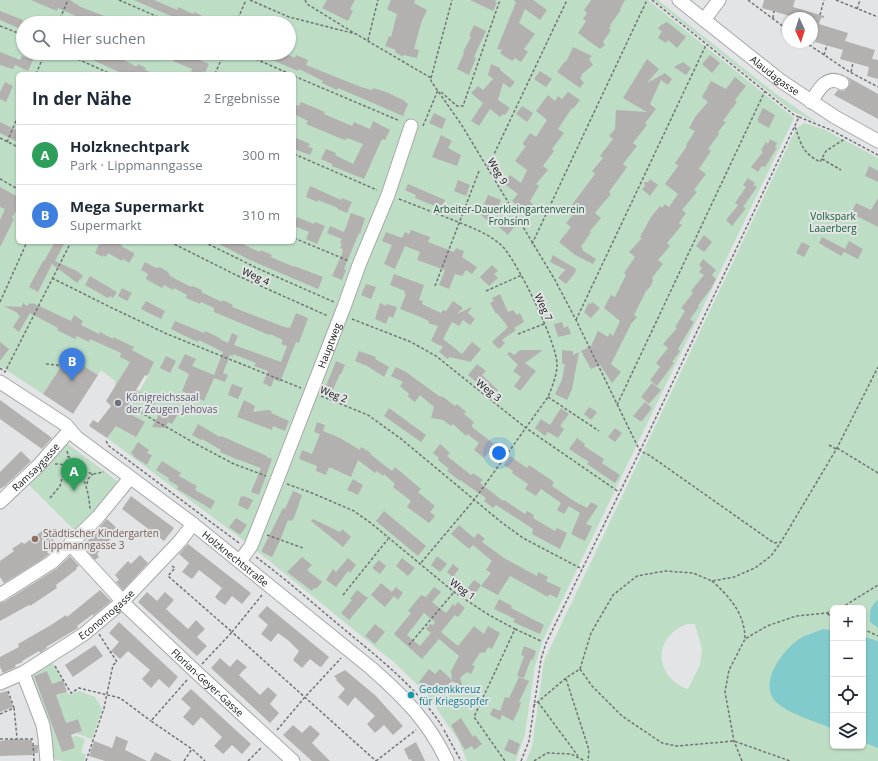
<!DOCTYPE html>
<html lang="de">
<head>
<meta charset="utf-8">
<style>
	body { margin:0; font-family:"Open Sans",sans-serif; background:#f6f6f7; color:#1f2937 }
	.controls { position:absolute; right:12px; bottom:12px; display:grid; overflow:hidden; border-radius:6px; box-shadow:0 1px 3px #0004 }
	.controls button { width:36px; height:36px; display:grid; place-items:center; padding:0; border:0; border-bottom:1px solid #e0e1e3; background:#fff; color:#1f2937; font:20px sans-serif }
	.compass { position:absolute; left:782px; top:12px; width:36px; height:36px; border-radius:50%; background:#fff; box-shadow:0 1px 3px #0004; rotate:176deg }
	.you { position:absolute; left:499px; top:453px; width:14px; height:14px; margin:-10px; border:3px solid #fff; border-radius:50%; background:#1a73e8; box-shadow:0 0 0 6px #1a73e833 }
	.badge { display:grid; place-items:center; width:26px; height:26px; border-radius:50%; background:#2563eb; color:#fff; font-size:13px; font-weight:700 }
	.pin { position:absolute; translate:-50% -33px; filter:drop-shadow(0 1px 2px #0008) }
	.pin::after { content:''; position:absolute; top:21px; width:14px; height:12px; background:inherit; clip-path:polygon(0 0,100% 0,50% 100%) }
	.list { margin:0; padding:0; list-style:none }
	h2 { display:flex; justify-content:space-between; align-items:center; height:52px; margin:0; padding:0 16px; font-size:17px }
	h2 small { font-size:13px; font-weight:400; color:#747a83 }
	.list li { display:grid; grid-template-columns:26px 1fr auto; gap:12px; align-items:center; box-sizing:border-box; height:60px; padding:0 16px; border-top:1px solid #e0e1e3 }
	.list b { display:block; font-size:15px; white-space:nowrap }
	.list p { margin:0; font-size:13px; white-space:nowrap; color:#747a83 }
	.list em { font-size:13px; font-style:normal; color:#747a83 }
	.icon { flex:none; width:22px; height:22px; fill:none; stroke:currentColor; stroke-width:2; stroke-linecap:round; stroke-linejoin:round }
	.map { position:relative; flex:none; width:878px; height:761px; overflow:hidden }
	.search { position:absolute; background:#fff; box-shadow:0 1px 3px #0004; left:16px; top:16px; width:280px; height:44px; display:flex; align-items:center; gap:10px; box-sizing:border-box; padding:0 14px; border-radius:22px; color:#747a83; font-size:15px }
	.panel { position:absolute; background:#fff; box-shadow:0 1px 3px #0004; left:16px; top:72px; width:280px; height:172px; border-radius:6px }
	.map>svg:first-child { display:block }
	.green { fill:#bdddc5; fill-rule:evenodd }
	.water { fill:#82cbcc }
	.building { fill:#b3b1b0; fill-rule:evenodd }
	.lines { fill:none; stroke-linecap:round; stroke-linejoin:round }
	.minor-casing { stroke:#a6a7a8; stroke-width:15 }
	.path { stroke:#727374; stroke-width:1.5; stroke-dasharray:3 2; stroke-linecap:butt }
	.minor { stroke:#fff; stroke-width:13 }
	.worship-dot { fill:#6b7280; stroke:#e3e4e5; stroke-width:1.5 }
	.education-dot { fill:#8d6e63; stroke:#e3e4e5; stroke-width:1.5 }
	.culture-dot { fill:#0f9aa8; stroke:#e3e4e5; stroke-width:1.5 }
	.labels { text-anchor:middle; stroke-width:4; stroke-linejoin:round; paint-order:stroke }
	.street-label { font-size:10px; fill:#141515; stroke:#e3e4e5 }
	.park-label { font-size:10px; fill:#156134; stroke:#e3e4e5 }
	.worship-label { font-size:10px; fill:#5b616d; stroke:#e3e4e5; text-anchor:start }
	.education-label { font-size:10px; fill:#785e54; stroke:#e3e4e5; text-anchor:start }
	.culture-label { font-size:10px; fill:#0d838f; stroke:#e3e4e5; text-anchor:start }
</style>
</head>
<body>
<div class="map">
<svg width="878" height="761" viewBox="0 0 878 761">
	<rect width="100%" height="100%" fill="#e3e4e5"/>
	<path class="green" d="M0,0H648L794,118L543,640L535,666L525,734L516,761H467L458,740L426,693L396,664L251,546L107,438L132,404L149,374L128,365L115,387V381L101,370L98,375L68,356L43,394L0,366ZM23,23H289V53H23ZM18,74H294V242H18Z
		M654,0H658L776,94L818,123L792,111Z
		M804,123L823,129L878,158V600L874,626L878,628V641L863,636V608H833V630L823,629L808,634L785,708L833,729V746H863V742L878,748V761H526L532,747L544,661L796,129ZM688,624H695L702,649L700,665L688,689C653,677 653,635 688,624Z
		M65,442L120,483L77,533L28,484Z
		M50,659L63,680L54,683L51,686V682L47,671L34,676L62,752L75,748L71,737L76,736L85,739L81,753L86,754L84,761H64L52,759L29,678L31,672Z
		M79,691L95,697L102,709L92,739L76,733L82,731L77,719L68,722L66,725L57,698H55L56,694L58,695L67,692L69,695Z"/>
	<path class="water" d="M878,600V628L870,622C869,613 870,606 878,600Z
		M823,629L833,630V729C817,722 786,713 775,701C760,684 779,656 793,644C801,636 812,633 823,629Z
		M863,636L878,641V748L863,742Z"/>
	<path class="building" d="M31,0H70L81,7L104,16L101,23H78L79,20L75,18L76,16L58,8L57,11Z
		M134,0H154L177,10L178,7L193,14L194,12L204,17L201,23H187Z
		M327,0H355L350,9L353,11L348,21L322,8Z
		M391,0H415L414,3L427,10L421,23L414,49L419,50L417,58L403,55V57L395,52L396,50L385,46L389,36L391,37L397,14L387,9Z
		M470,0H496L495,2L497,3L493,11Z
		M513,0H533L547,10L540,20L525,9L519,23L535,34L524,49L528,52L521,62L515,58L512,61L507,58L500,53L502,50L497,49L516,2Z
		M591,0H625L620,9L621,10L610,25H611L609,29L611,30L603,42L605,45L600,49L578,33L586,21L583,19L587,13L584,10Z
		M764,0H795L793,7L824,16V18H821L819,24L848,33L845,41L875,50L872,59L878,60V79L867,76L869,67L840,59L843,50L815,42L817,33L814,43H812V18H790V16L762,8Z
		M0,11L23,20V30L0,20Z
		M667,22L686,37L677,48L668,40L666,43L658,38L662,31L658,29L661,25Z
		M474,25L486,31L474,57L476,58L469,75L457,69L464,53L463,52L471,37L469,36Z
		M573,47L592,56L589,59L593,65L581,75L582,76L580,78L584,83L580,88L557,72L565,61L566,62Z
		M0,52L20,60L22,56L33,60L28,71L15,65L13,69L0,65Z
		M78,53H106L114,57L115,55L135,66H137L138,64L146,68L145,70L155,74H123Z
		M164,53H188L194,56L193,57L209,64L205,73L202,71L201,74H190L192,69L173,61L174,60Z
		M256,53H284L295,58L296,55L308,60L306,65L361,87L372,90L373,88L386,92L405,101V102L408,104L403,116L338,88L337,90L322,83L323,81L299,69L298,71Z
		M710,55L720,63L712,73L702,64Z
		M647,59L659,69L647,83L665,73L672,79L668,85L661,80L650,104L656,109L645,123L647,125L633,143L637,146L623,164L627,167L609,192L611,194L595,213L601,218L590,231L591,232L581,247L583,248L582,250L596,259L593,264L575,255L559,242L571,227L566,223L577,210L571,206L595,174L592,171L603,158L600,156L602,153L613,139L609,136L615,129L616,110L647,112L623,98Z
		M683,62L691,68L686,75L674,67Z
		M491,64L500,68V70L515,82L510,88L503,83L498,100L510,108L505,115L503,114L500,117L490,109L479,126L471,121L483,103L471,93L478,86L483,90L493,79L488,75Z
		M540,71L552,79L546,87L534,79Z
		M846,76L878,94V119L834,95L838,90L844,91L849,86L850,81Z
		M735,77L746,86L735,100L737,102L725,118L723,121L726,122L718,132L719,134L708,149L711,151L699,169L706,174L694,190L697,192L682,210L686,213L679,223L682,225L667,243L670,246L658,260L663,264L652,278L653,280L651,286L646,291L634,315L637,317L631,324L611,364L621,372L612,383L600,365L591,369L581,351L591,346L598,331L608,337L610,333L613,336L620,321L604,308L611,295L615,297L626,275L624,273L635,257L629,252L642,238L640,237L651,217L660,206L662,208L665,204L669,207L678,194L665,184L678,166L675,163L687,146L686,145L695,131L689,128L695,117L708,102L702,97L711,81L726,89Z
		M5,82L13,86L6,102L0,99V92Z
		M568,92L580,100L573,109L572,108L558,129L564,133L552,149L554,151L543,166L548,170L536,184L539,186L530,201L533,204L525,212L512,201L518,194L503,183L510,175L521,183L527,170L515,161L526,146L523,145V143L530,133L536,137L547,120L536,111L548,95L555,101L558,96L562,99Z
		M301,102L325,112L324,114L352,126L354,122L370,129L373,121L390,130L385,140L382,139L364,179L332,166V164L321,159L326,149L336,153L335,155L353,164L363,144L347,138L346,140L342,139L306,124L308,121L294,114V104L299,106Z
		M522,106L533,113L527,122L516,114Z
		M763,108L775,115L769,128L758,122L759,121L757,120Z
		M434,113L446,119L442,129L429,123Z
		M0,122L18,131V142L0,133Z
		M441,135L452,141L448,148L461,155L457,166L432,157Z
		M294,137L310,144L308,147L313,148L310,155L294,149Z
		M770,139L777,143L775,147L777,148L765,167L762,166L758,172L751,167L763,152L761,150L766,142L768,144Z
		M869,166L878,171V182L865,176Z
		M748,178L755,183L753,185L757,187L743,207L746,208L732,226L726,220L738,205L735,203L746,187L743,185Z
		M650,179L658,185L650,196L642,189L645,186L644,182H648Z
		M458,180L470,185L466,196L454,191Z
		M408,184L445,200L442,209L415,198L416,195L405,190Z
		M310,186L341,200L342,198L352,202L347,213L337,209L338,208L318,200L317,202L306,197Z
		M0,187L18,197V207L12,218L14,219L0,247V220L5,209L0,207Z
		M488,195L501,200L492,221L490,219L489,222L481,215L487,205L484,204Z
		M878,198V227L851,213L856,203L871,210Z
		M351,213L365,218L360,234L359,233L344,269L346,270L342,280L332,276L342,254L343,249L340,248L342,244L340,243L342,239L327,233L330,226L344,232Z
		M297,217L314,224L315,222L325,226L317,244L306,239L309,232L294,226Z
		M506,220L514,227L508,235L499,227Z
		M411,230L430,237L428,242L454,252L456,248L464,251L462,257L477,267L472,274L466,270L462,276L455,274L449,289L439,285L445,270L417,260L420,252L405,246L395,269L384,264L392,245L382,241L386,232L402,238L405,232L409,234Z
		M704,235L712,242L704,252L696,246Z
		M822,237L845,249L849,241L863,249L858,259L844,252L841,256L819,243Z
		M55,242H65L55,261L77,271L83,276L77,283L52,264L38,292L29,287L43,261H44Z
		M100,242H118L122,245L121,246L134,253V255L129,263L123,259L122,261L108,253L106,257L103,255V257L95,253Z
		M215,242H238L260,252L261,250L272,255L271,257L294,267V266L323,277L318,289L250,260Z
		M802,242L810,246L804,257L796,253Z
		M553,255L576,269L575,273L566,284L558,278L563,272L566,270L550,262Z
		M703,259L716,270L712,275L716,279L712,287L698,306L699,307L690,319L694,322L678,349L680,351L672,362L674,363L657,386L650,380L660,367L656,363L668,348L663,344L677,328L675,327L685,311L681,308L693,293L691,291L704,275L699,272L702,268L699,265Z
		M145,262L156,268L160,267L168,272L170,276L191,287L192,286L202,290L201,292L222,302L223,300L233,305L232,307L287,328L288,327L290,328L296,313L308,318L299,343L296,342L280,382L274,379L271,387L263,383L268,371L254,366L256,363L233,354V356L230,355L223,373L228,375L225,382L214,378L204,401L182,391L189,374L178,368L185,354L196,359L192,366L214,375L223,352L199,340L198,342L185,336L171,329L175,321L204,333L205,331L220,338V339L228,343L232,333L238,336L234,345L281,362L287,346L281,344L283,340L270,334L269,335L214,312V308L201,302L200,304L186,298L187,295L174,288L173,290L164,285L162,288L146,279L148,274L141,270Z
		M492,265L498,271L494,274L498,278L489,286L480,277Z
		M394,274L424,285L419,300L423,301L422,304L441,313L443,310L446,311L453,301L463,308L457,314L472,307L468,313L475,319L470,325L463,320L459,326L452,322L443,339L462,354L472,342L481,349L471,361L472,362L449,357L448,359L439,352L443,347L431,341L438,326L428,323L429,321L418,316L400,309L406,294H404L405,291L390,285Z
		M90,276L117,292L113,298L110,296L108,298L85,285Z
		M366,284L376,287L371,299L361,295Z
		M122,288L132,293L127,301L118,296Z
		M500,294L508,312L513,310L517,315L520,313L524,322L514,328L516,330L502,340L505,343L499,349L492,342L508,327L497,313L496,314L490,303L494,301L492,298Z
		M146,301L165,311L161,319L141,309Z
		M592,302L600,308L591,318L584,312L586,310L585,309L589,303L591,304Z
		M23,303L27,306L30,303L32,304L33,303L71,321L74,315L83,321L81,325L99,334L100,332L113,339V337L134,347L132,350L154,362L147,376L145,375L136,390L156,401L152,408L136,399L126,412L145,422L136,437L116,426L107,438L89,426L93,420L98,423L111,406L106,401L130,362L120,357L121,353L90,339L89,342L77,336L75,339L57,330L58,328L30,313L19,332L13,327L20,316L17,314L18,313L4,306L21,307Z
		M380,303L386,306L387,304L397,307L393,318L389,316L386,324L375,319Z
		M562,322L564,328L568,326L571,334L558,337L554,324Z
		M0,342L9,349L0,361Z
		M520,350H543L525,363L536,371L520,391L514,386L521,377L513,371L518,365L507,354L510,352L514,355Z
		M562,350L573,351V355L579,352L572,389L567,400L555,394L562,380L565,364H562Z
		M359,351L376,357L375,359L389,367L384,377L367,366L355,361Z
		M68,356L98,375L73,414L43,394Z
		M166,356L176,361L170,373L160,368Z
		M336,361L345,365L341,374H340L331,394L324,391Z
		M477,364L486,371L482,375L498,390L493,396L468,375Z
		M396,367L406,372L439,396L442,397V396L455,406L457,404L466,412L464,414L474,422L472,425V427L494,444L496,442L504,449L499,455L492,449L484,458L474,450L479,443L467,434L466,436L453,424L451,426L443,420L431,418L434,407L420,395L415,402L408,397L409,394L400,386L403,382L391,376Z
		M652,383L661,390L649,404L641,397Z
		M232,384L243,388L238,399L228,395Z
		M0,400L52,438L42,449L0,419Z
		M244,400L255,406L253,412L267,410L272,411L271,413L289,421L285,431L273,426L272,430L237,417Z
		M645,402L652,408L642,421H640L633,416Z
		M166,406L178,414L172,424L168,422L165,428L152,427L160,413L155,410Z
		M589,407L597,412L591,420L584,414Z
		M389,408L426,435L421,442L384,416Z
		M561,408L569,414L560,426L564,429L558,438L548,432L545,436L535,428L541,419L550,425Z
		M317,422L325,425L323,431L340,438L360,450L361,447L371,453L370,454L392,471L395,467L421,489L418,492L435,506L430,512L435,516L429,523L407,507L411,501L393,487L395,484L384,474L383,476L377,471L375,473L358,460L351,477L329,467L326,475L316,471L317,466L299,459L302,450L312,454L320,434L314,432Z
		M198,424L218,436L221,437V436L267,456V457L272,459L259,495L251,492L261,468L234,458L220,452L221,450L202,439L201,440L192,435Z
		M615,428L622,433L615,442L608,437Z
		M577,438L585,444L584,446L604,459L602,463L620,475L615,483L587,464L589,462L569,449Z
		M138,442L149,450L147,453L152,455L147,465L133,456L134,455L131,453Z
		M440,444L450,453L447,456L471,475L473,473L483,480L480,483L503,501L504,500L525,514L527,511L534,515L533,518L555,531L557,528L567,533L560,549L532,534L533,529L496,505L493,508L484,501L486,498L460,480V481L447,471L449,469L438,460L439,458L433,453Z
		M21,451L31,461L5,486L0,489V472Z
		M510,456L527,468L529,465L554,482L552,486L574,501L587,508L591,502L598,506L586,524L592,526L585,541L571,534L580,513L569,506L564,514L557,510L561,503L541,489L536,496L525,489L528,484L512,473L513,471L504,465Z
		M162,461L181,473L179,476L197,486L195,490L215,501L211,509L177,489L178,486L168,480L169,478L156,470Z
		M353,479L363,485L358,495L347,490Z
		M293,491L302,495L294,518L291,521L288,520L279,543L272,557L262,552V550L283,508L285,509Z
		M131,496L174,528L164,541L122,509Z
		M241,496L243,497L244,496L253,500L248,510L238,505Z
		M384,511L426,546L418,556L376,521Z
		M236,518L247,525L240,535L229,527Z
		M107,519L119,530L97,554L99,557L95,560L82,545L96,534L95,532Z
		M313,519L340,532L342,529L351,537L343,547L311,521Z
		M459,525L474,538L478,533L485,539L482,542L504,558L537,576L538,572L548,577L546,581L561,588L557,598L549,594L548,597L510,576L498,595L481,586L491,573L486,570L492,561L473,545L469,549L451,534Z
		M45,529L57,545L47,552L49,554L41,560L4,583L0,577V561L14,551L12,549L22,542L24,544Z
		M188,544L251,593L242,604L232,596L225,605L218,600L215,597L222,588L199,570L192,579L182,572L189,563L179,554Z
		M140,555L148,563L123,590L116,582L119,580L115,575L128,561L131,564Z
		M70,556L79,566L76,568L77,569L56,585L57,588L30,606L29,605L0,621V603L4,602L56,569Z
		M437,556L447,564L440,572L431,565Z
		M302,557L312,565L307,570L322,582L316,589L314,588L312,591L287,572Z
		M348,558L356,565L350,573L348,571L336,587L326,580L333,569L336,572Z
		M402,558L415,568L408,576L396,566Z
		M379,560L386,566L380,574L372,568Z
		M453,564L459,569L453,577L447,572Z
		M474,580L481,585L475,594L467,589Z
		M381,583L392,592L396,587L403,593L398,600L394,596L385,607L371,595Z
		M434,587L441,592L432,602L446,613L453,604L455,606L458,602L465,608L458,617L455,615L441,632L458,646L474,626L484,634L488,626L500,633L492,649L488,647L485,653L482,652L481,653H480L472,665L475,666L471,674L467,672L460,678L463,687L452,681L438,695L429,687L428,689L419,682L429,669L435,674L440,669L452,680L451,671L459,656L439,639L422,659L394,634L411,613L408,611L421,595L426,597ZM424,613L435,622L433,625L430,624L426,629L431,633L420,646L407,635Z
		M100,590L111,601L93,616V614L77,626L78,628L46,647L47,648L40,653L39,651L22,661L23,662L15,665L16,667L3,673L0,667V657L19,647L18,644L51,625L66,615L67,617Z
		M357,590L368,598L349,620L341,613L352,600L350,599Z
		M147,592L157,601L165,592L174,600L166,609L188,629L196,620L205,629L197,637L207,646L197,656L138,602Z
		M499,599L512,606L511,608L544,625L540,634L513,622L515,619L494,609Z
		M267,606L329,657L322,666L320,667L310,659L302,668L293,660L299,651L289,641L278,633L271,642L261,634L268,625L258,616Z
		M119,622L178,677L169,688L159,679L151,688L142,679L150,670L128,651L120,659L111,651L119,642L109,633Z
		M375,624L385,632L375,644L365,636Z
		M95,645L103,656L73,677L65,665Z
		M524,646L536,651L533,660L531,659L524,678L517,676L524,656L521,655Z
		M220,658L230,667L237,659L247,667L239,675L260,695L268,687L277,695L270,704L279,713L270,723L211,668Z
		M345,670L376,696L403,726L393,735L384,725L375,733L367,724L375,716L355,697L348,706L338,697L345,689L336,680L337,679L334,676Z
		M47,671L52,684L63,680L67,692L56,695L66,723L78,719L82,731L71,735L75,748L62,752L34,676Z
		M519,677L529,681L519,702H521L519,709L513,721L502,715L500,720L490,715L493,708L500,711L505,697L509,698Z
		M191,689L251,744L242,754L232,745L223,754L214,746L222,737L201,717L193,726L183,717L191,708L181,699Z
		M7,691L13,707L0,712V693Z
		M461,718L473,737L475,735L482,744L474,750L472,746L465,750L451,725Z
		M293,725L302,733L310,725L320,734L312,743L330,761H312L283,735Z
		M116,736L128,741L125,750L147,761H105L89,756L94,741L112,748Z
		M13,739L32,740V745H38V753H32L33,755L0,756V741Z
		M509,739L520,744L516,755L504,750Z
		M416,742L425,761H412L411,759L409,760L404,749Z
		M155,752L172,761H150Z"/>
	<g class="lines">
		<g class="minor-casing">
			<g id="minor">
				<path id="s1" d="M679,0L781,81L835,117L878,141"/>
				<path d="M704,20L719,0"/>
				<path d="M811,102C818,91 826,74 842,83"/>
				<path id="s2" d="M0,382L66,425L76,437L193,524L371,668C403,696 429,722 447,761"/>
				<path id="s3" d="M0,502L39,465L70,430"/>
				<path id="s4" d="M71,545L117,595L122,602L195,671L293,761"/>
				<path id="s5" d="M240,561L251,546L277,480L344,307L359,265L388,195L411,126"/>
				<path d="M0,595L52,562L98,517L130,478"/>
				<path d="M23,673L43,725L45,738L47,761"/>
				<path id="s6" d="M0,683L23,673L84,634L122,602L180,541L193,524"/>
			</g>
		</g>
		<path class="path" d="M119,0L172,23
			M250,0L289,17L356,34L431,78V81L461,124L555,280L576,320L638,447L640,451L649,455L774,543L781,542L837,448L878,367
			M305,0L307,4L354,33
			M652,0L794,115L799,117
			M748,0L788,30
			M836,0L878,17
			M857,9L860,0
			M820,15L824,0
			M773,18L774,11
			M58,23L68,0
			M236,23L246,0
			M0,26L23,35
			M368,40L378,0
			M812,41L814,32
			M805,42L848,71L878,87
			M64,53L111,74
			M242,53L290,74
			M824,55L827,45
			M851,72L853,63
			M36,74L45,53
			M215,74L224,53
			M294,76L400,121
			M431,78L452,0
			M441,92L457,106H463L500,0
			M423,126L438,90
			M795,127C802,146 802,152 820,162L826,151L846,138
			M0,138L18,147
			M7,142L18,116
			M294,154L377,190
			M822,159L841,170
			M488,167L567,0
			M0,179L18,189
			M399,199C417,206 435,213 453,220C470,227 488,233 501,245C516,258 558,345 557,365C557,375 552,387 548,397L474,500L420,564
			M294,238L349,261
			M170,242L236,275L328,316
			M204,242L259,269L334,302
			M532,244L647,0
			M52,278L110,307L167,334L301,388
			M435,286L479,171
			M486,291L522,275
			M0,302L27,242
			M352,319L411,342L436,356L526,428L619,492
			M576,320L706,45
			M518,334L544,324
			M46,364L57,365L61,367
			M0,368L5,372L71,242
			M321,396L368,415L400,438L501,522L523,538L582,569
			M548,397L599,431
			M617,405L765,91
			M131,407L198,445L234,464L266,476
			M106,441L109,446L239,543
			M829,445L836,449
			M837,448L878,473
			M67,451C69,461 76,466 81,475C87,485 89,497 90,509
			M55,464H60L93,474L104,472
			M87,484L88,479L93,474
			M287,484L312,493L354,511L372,524L454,592L489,615L515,629L474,717L505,761
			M50,498L60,486L68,456
			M267,535L303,548
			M256,557C287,580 316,606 345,630C381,660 416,687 442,726
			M172,566L175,568L168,576L232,632L202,664
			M712,581C730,597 745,614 745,639
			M262,595L232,632L376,761
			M343,595L388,539
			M841,608L878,585
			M827,614L833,616
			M515,629L541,641
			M863,629L878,636
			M409,645L454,592
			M55,666L71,693L79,688L120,698L151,721
			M580,669L592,686L622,716L662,743L677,746L734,741L790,761
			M566,679L589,750L588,761
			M187,680L151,721L192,749L205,761
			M8,691L14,708
			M538,702L578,756
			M533,706L566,678L580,669L591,633L613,595L637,576L665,571L693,573L712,581L734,577L755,568L771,556L781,542
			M0,714L14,708L17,738
			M277,730L305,697L341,658
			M444,730L461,761
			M0,739H33
			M33,743L34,761
			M86,761L104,708L113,665L117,662L99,634
			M184,761L192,749
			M248,761L261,748
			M376,761L416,730
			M521,761L529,741L541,659L546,643L640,451L799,117L831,130L878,155
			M534,761L547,753L571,754L585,761
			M742,761L734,741L725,692L729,670L745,639L767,626L796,616L827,613L833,611"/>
		<use href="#minor" class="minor"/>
	</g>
	<circle class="worship-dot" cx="118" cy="403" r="4"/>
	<circle class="education-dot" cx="35" cy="539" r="4"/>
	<circle class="culture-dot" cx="411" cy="695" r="4"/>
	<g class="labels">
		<g class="street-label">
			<text dy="4" stroke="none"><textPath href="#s1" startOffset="122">Alaudagasse</textPath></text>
			<text transform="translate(498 171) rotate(59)" y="4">Weg 9</text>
			<text transform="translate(256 276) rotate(24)" y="4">Weg 4</text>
			<text transform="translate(544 307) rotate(65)" y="4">Weg 7</text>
			<text dy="4" stroke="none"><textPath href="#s5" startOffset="234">Hauptweg</textPath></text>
			<text transform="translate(489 390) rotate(39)" y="4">Weg 3</text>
			<text transform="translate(334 394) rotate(21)" y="4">Weg 2</text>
			<text dy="4" stroke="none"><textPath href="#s3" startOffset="50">Ramsaygasse</textPath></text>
			<text dy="4" stroke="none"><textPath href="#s2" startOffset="295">Holzknechtstraße</textPath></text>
			<text transform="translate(463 589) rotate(36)" y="4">Weg 1</text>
			<text dy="4" stroke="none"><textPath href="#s6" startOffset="127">Economogasse</textPath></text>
			<text dy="4" stroke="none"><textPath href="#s4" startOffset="194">Florian-Geyer-Gasse</textPath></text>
		</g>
		<g class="park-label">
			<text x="509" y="213">Arbeiter-Dauerkleingartenverein<tspan x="509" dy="12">Frohsinn</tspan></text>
			<text x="833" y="220">Volkspark<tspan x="833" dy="12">Laaerberg</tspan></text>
		</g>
		<g class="worship-label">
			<text x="126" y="401">Königreichssaal<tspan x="126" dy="12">der Zeugen Jehovas</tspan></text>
		</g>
		<g class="education-label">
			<text x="43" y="537">Städtischer Kindergarten<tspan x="43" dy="12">Lippmanngasse 3</tspan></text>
		</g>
		<g class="culture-label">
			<text x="419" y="693">Gedenkkreuz<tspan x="419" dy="12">für Kriegsopfer</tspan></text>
		</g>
	</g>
</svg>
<div class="controls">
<button>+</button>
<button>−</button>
<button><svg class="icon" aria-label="locate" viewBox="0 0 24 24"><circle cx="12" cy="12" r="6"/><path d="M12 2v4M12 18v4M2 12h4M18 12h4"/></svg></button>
<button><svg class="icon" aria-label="layers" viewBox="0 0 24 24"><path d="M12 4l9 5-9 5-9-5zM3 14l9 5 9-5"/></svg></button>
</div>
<svg class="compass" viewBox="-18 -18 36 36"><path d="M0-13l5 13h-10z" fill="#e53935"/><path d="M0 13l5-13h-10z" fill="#747a83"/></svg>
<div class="you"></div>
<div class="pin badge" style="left:74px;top:491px;background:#2e9e5b">A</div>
<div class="pin badge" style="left:72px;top:381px;background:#3f7fe0">B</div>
<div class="search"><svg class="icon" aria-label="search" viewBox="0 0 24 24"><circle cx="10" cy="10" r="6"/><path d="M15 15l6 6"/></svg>Hier suchen</div>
<section class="panel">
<h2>In der Nähe<small>2 Ergebnisse</small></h2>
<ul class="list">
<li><span class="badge" style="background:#2e9e5b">A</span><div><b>Holzknechtpark</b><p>Park · Lippmanngasse</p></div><em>300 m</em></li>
<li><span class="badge" style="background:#3f7fe0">B</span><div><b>Mega Supermarkt</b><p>Supermarkt</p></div><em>310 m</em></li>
</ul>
</section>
</div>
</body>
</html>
